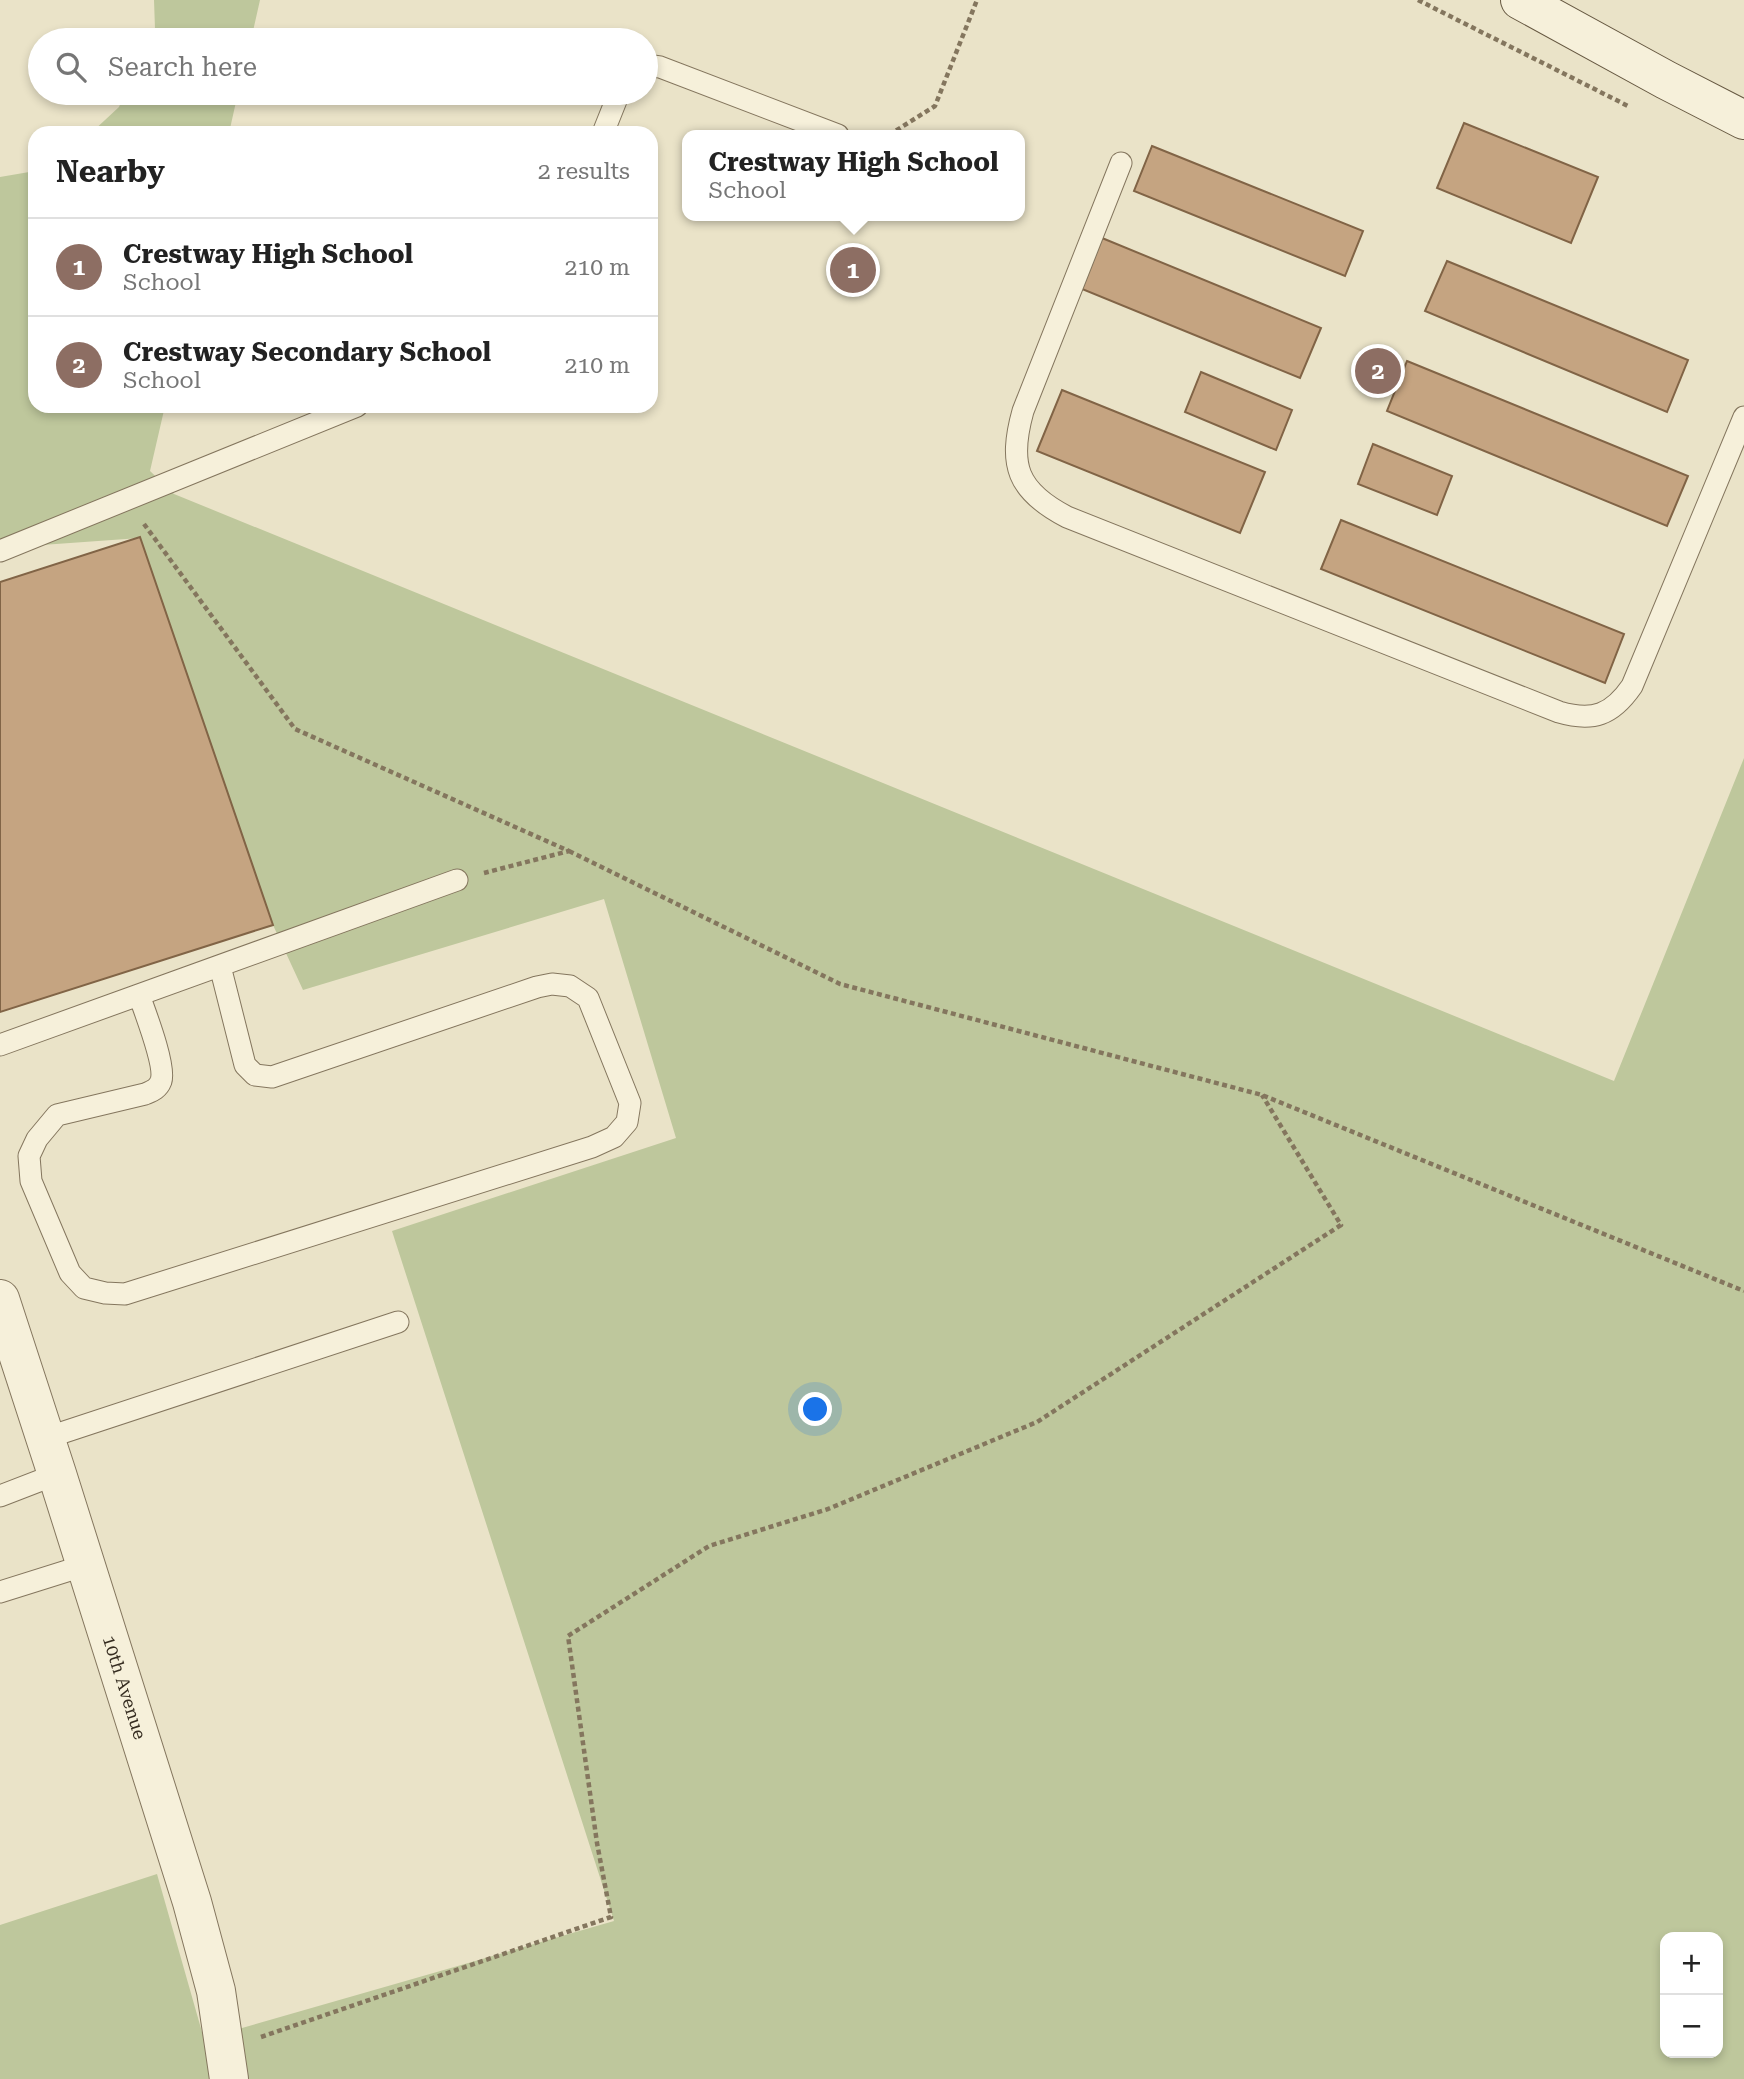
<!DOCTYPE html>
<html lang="en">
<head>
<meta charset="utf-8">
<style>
	body { margin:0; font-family:"Roboto Serif",serif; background:#f6f6f6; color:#222 }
	.controls { position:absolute; right:21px; bottom:21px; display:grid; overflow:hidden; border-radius:14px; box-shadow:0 4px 10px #0003 }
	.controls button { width:63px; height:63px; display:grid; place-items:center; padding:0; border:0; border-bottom:2px solid #e0e0e0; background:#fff; color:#222; font:35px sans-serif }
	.you { position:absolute; left:816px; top:1410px; width:24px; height:24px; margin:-18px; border:5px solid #fff; border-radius:50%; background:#1a73e8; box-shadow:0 0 0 10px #1a73e833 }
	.badge { display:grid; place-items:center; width:46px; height:46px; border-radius:50%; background:#0b8043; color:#fff; font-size:23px; font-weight:700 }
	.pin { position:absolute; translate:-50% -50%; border:4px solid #fff; box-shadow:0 2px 7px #0006 }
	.popup { position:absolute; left:682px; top:130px; width:343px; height:91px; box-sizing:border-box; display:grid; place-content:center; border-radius:14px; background:#fff; filter:drop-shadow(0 2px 5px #0005); font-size:23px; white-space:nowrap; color:#767676 }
	.popup b { font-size:26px; color:#222 }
	.popup::after { content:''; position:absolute; left:50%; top:100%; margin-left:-14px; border:14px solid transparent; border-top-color:#fff }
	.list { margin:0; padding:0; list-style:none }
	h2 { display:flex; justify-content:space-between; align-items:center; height:91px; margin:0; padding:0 28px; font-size:30px }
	h2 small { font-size:23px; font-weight:400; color:#767676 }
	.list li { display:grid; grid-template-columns:46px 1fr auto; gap:21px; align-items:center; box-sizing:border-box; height:98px; padding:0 28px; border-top:2px solid #e0e0e0 }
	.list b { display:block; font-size:26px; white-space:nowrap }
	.list p { margin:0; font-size:23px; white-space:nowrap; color:#767676 }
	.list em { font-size:23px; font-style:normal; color:#767676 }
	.icon { flex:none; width:38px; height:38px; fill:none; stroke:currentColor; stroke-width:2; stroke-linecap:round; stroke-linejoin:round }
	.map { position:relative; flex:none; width:1744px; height:2079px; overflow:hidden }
	.search { position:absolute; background:#fff; box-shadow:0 4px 10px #0003; left:28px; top:28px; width:630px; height:77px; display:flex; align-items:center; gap:18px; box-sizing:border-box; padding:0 24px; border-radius:38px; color:#767676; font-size:26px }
	.panel { position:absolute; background:#fff; box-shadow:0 4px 10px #0003; left:28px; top:126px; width:630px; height:287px; border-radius:21px }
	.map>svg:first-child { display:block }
	.green { fill:#bec79c; fill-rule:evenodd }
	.building { fill:#c5a481; stroke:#816446; stroke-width:2 }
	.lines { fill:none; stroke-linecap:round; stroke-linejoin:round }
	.service-casing { stroke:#84765e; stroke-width:23 }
	.minor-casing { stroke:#84765e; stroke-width:40 }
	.secondary-casing { stroke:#665841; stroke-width:40 }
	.path { stroke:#84765e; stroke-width:4.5; stroke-dasharray:5 3.5; stroke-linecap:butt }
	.service { stroke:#f6f0da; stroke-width:21 }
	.minor { stroke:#f6f0da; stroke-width:38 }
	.secondary { stroke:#f6f0da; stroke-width:38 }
	.labels { text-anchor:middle; stroke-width:7; stroke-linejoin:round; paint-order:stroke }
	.street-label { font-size:18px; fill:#362d21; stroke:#f2edd6 }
</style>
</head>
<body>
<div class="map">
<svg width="1744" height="2079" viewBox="0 0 1744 2079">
	<rect width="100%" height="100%" fill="#eae3c8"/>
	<path class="green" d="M154,0H260L251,40H150L155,29Z
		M125,93H238L229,133H91L119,107Z
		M35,171V406H165L150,471L174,494L1614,1081L1744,758V2079H0V1925L157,1874L204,2039L614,1921L392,1231L676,1138L604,899L303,990L273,925L140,538L0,548V177ZM1665,1937H1718V2053H1665Z"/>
	<path class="building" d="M1464,123L1598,177L1571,243L1437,188Z
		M1152,146L1363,231L1345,276L1134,191Z
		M1102,238L1321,328L1300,378L1082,289Z
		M1447,261L1688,360L1667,412L1425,311Z
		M1407,361L1688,476L1667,526L1387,411Z
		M1201,372L1292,410L1276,450L1185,412Z
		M1062,390L1265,472L1240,533L1037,451Z
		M1373,444L1452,476L1437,515L1358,484Z
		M1341,520L1624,634L1605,683L1321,569Z
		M140,537L273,925L0,1012V582Z"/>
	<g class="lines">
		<g class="service-casing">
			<path id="service" d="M646,65L660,67L838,135
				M603,133L619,93
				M1121,163L1023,411C1008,465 1017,491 1067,517L1559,712C1593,722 1612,715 1632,686L1744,417
				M0,551L357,406
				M139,995C145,1012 166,1066 161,1081C158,1089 152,1091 145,1094L57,1115L37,1139L29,1156L31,1181L70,1273L84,1288L105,1293L125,1294L592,1147L614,1137L627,1122L630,1103L588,998L570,986L552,984L537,987L272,1077L255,1075L245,1065L220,966
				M0,1045L457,880
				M46,1438L398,1322
				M0,1496L57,1474
				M0,1592L86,1565"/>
		</g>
		<g class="minor-casing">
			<g id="minor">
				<path id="s1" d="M0,1299L57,1474L192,1902L216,1991L229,2079"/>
			</g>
		</g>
		<g class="secondary-casing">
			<path id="secondary" d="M1520,0L1666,80L1744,120"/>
		</g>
		<path class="path" d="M1418,0L1630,107
			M889,135L935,106L977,0
			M144,524L295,729L569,851L484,873
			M569,851L840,984L1262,1095L1744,1291
			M261,2037L611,1917L597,1843L568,1636L709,1546L828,1509L1037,1422L1341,1225L1262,1095"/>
		<use href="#service" class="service"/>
		<use href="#minor" class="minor"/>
		<use href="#secondary" class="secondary"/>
	</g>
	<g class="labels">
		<g class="street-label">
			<text dy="6" stroke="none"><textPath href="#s1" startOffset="408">10th Avenue</textPath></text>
		</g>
	</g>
</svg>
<div class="controls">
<button>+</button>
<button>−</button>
</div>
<div class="you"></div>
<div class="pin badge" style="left:853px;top:270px;background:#8d6e63">1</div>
<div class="popup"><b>Crestway High School</b>School</div>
<div class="pin badge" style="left:1378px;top:371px;background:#8d6e63">2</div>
<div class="search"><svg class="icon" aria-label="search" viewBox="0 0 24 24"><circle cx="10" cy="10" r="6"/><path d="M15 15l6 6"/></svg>Search here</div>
<section class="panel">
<h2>Nearby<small>2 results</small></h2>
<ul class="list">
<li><span class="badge" style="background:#8d6e63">1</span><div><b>Crestway High School</b><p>School</p></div><em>210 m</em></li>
<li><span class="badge" style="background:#8d6e63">2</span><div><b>Crestway Secondary School</b><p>School</p></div><em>210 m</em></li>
</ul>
</section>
</div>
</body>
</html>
